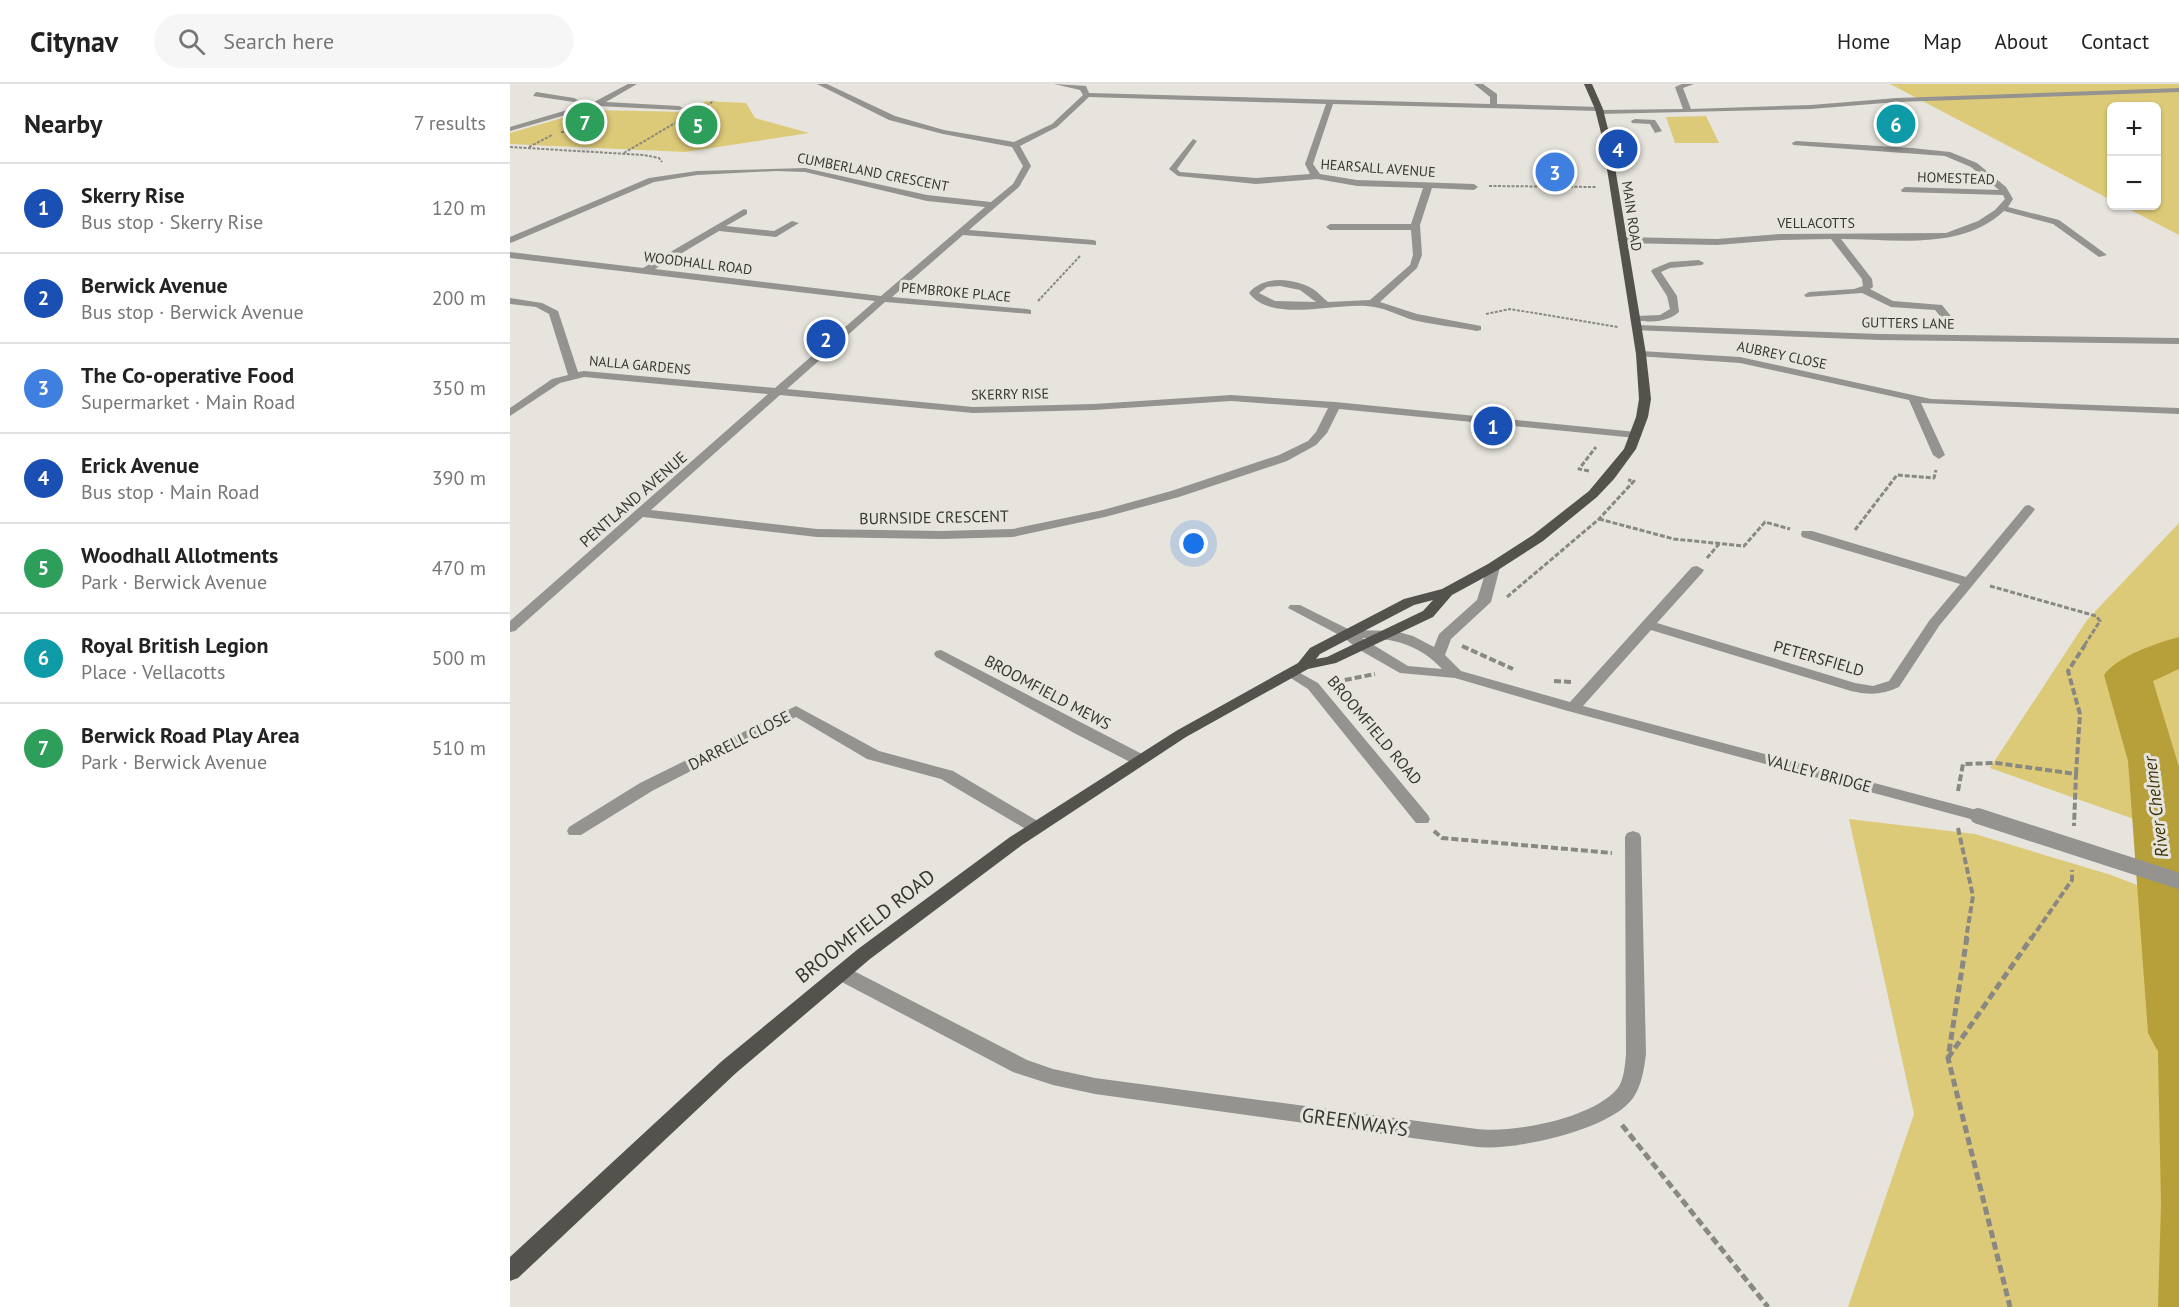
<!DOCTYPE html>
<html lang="en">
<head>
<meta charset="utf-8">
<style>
	body { margin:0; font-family:"PT Sans",sans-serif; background:#f6f6f6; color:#222 }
	.controls { position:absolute; right:18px; top:18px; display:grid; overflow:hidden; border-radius:9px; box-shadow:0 2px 4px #0004 }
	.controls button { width:54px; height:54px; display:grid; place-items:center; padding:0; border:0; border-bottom:2px solid #e0e0e0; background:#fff; color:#222; font:30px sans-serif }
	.you { position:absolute; left:684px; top:460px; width:21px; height:21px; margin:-15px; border:4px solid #fff; border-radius:50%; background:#1a73e8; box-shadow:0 0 0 9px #1a73e833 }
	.badge { display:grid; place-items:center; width:39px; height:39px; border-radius:50%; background:#9050c6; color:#fff; font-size:20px; font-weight:700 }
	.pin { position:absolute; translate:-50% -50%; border:3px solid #fff; box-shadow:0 2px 6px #0006 }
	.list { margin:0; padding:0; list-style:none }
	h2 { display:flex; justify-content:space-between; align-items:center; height:78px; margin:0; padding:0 24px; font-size:26px }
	h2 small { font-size:20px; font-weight:400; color:#767676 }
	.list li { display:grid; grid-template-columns:39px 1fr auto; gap:18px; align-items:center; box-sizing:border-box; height:90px; padding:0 24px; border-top:2px solid #e0e0e0 }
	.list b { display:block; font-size:22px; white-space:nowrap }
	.list p { margin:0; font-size:20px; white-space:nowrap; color:#767676 }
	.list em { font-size:20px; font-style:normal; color:#767676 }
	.icon { flex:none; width:33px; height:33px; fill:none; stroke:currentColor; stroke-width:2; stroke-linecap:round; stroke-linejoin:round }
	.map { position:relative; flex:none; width:1669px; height:1223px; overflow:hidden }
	header { display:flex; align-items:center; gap:36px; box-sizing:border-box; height:84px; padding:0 30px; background:#fff; border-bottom:2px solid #e0e0e0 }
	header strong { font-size:28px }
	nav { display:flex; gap:33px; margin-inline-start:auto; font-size:21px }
	.search { width:420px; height:54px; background:#f6f6f6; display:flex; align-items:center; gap:15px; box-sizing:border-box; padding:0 21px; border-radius:33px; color:#767676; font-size:22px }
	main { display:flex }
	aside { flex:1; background:#fff }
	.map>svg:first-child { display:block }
	.green { fill:#ddca78 }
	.water { fill:#b7a039 }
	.pier { fill:#e6e4dc }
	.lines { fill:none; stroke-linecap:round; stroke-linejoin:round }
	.river { fill:#b7a039; fill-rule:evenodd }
	.path-far3 { stroke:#898882; stroke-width:2; stroke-dasharray:3 1.5; stroke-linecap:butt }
	.path-far2 { stroke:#898882; stroke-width:3; stroke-dasharray:5 2; stroke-linecap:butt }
	.path-far1 { stroke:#898882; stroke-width:4; stroke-dasharray:7 3; stroke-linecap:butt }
	.path { stroke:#898882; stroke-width:5; stroke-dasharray:8 4; stroke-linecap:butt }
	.minor { fill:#949390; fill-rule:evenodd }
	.major { fill:#53524c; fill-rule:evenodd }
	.minor-bridge { stroke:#949390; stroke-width:16 }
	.labels { text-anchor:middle; stroke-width:6; stroke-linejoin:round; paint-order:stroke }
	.far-street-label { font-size:14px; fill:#373633; stroke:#e6e4dc }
	.street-label { font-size:16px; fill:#373633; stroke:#e6e4dc }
	.water-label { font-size:18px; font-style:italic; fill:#3c3306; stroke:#e6e4dc }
	.near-street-label { font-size:20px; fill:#373633; stroke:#e6e4dc }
</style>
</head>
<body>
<header>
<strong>Citynav</strong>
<div class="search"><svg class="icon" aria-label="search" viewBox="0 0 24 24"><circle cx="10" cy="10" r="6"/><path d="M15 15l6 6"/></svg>Search here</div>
<nav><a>Home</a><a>Map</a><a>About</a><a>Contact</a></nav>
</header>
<main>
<aside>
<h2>Nearby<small>7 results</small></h2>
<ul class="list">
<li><span class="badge" style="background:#1a4fb4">1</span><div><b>Skerry Rise</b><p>Bus stop · Skerry Rise</p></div><em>120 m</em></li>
<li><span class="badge" style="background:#1a4fb4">2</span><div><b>Berwick Avenue</b><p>Bus stop · Berwick Avenue</p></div><em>200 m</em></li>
<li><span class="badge" style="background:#3f7fe0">3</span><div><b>The Co-operative Food</b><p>Supermarket · Main Road</p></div><em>350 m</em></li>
<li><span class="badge" style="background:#1a4fb4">4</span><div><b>Erick Avenue</b><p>Bus stop · Main Road</p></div><em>390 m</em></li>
<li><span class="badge" style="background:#2e9e5b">5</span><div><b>Woodhall Allotments</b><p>Park · Berwick Avenue</p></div><em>470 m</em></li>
<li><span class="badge" style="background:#0f9aa8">6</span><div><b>Royal British Legion</b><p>Place · Vellacotts</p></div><em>500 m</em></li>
<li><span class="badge" style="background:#2e9e5b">7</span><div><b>Berwick Road Play Area</b><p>Park · Berwick Avenue</p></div><em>510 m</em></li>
</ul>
</aside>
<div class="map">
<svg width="1669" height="1223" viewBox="0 0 1669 1223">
	<rect width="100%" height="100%" fill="#e6e4dc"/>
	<path class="green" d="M1380,0H1669V151L1613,122H1646V22H1602L1601,116Z
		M196,17L236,19L245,34L299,49L175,68L0,60V49L80,26L176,28Z
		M1196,32L1209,59H1165L1156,33Z
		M1669,439V754L1635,739L1480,684L1577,536Z
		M1339,735L1465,750L1601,791L1669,817V1223H1338L1404,1030Z"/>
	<path class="water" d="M1633,765L1669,777V1223H1648L1651,1120L1646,870Z"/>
	<path class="pier" d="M1630,764L1669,777V817L1636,804Z"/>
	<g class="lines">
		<path class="river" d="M1669,553V585L1643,597L1669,683V973L1647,966L1638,949L1618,677L1594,591C1607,572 1647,559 1669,553Z"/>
		<path class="path-far3" d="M184,28L204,17
			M51,48H64L75,41
			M0,63L134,71L149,74L152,78
			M19,63L42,51
			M114,69L165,39
			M979,102L1086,103
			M528,217L570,172
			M976,230L1000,225L1108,243"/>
		<path class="path-far2" d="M1079,387L1069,385L1086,363
			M1089,435L1164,455L1234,462L1255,438L1280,445
			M1345,446L1387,391L1424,394L1426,386
			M1197,474L1209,460
			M1480,502L1586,532L1590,537L1574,562
			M997,513L1089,435L1124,397L1118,396"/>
		<path class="path-far1" d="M952,562L1003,585
			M1044,597L1061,598
			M825,598L865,590
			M1566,690L1570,630L1558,587L1575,561
			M1448,707L1453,680L1486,679L1566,690L1564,742
			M1448,744L1463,812L1456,855
			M924,747L932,754L1102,769
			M1521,855L1562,796V786"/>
		<path class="path" d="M1457,853L1438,974L1500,1223
			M1438,974L1522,853
			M1112,1041L1258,1223"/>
		<path class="minor" d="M118,0H127L96,18L169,22L173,24L169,26L87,22L0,47V43L84,18Z
			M307,0H317L385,32L434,46L504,58L542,40L573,11L570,6L544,0L576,2L579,9L980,20V13L964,0H973L987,10V20L1089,23L1092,26L1173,25L1165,3L1172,0H1184L1173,4L1181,25L1301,21L1387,14L1669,4V8L1387,18L1301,25L1090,30L1087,27L823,20L803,80L810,90L847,96L964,100L968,103L964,106L922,104L910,141L912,171L907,184L870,218L907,230L971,242V246L967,247C946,243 924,241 903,236C890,232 877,225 864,223C830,216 763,241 739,209C753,191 784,194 803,205C808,208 813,214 818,218L860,216L900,181L903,171L901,146H820L816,143L820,140H901L913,104L847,102L807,95L746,100L668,92L659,85L683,55L687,57L667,85L670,88L746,94L800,90L795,80L816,20L579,13L547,43L510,62L521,82L509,103L459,146L583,156L586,157V161L453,151L382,213L517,225L521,226V230L375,218L277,305L463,323L584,320L721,311L825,318L1126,348L1132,351L1126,354L829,325L817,349L806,361L777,377L669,413L595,433L503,453L432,455L307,453L133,433L5,547L0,548V537L258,310L74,293L50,299L0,332V324L42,295L58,291L39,230L26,223L0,220V214L32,219L48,227L68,288L74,287L265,304L365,217L0,174V168L133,184L234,125L237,126V130L216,142L264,147L282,137L289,139L266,153L209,147L145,185L371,212L475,123L417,117L295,88L266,87L187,91L144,98L3,158L0,159V153L139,94L187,87L295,84L417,111L481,118L503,100L513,82L502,63L433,50L379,36ZM770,202L790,206L806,218L765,217L749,209L757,203ZM270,311L463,329L584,326L721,317L818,324L806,348L798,357L769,371L661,407L593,426L503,445L432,447L307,445L141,426Z
			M26,8L64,14L68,16L64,18L23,12Z
			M1125,35L1145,36L1152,47L1145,49L1140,40L1122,39L1121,37Z
			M1286,57L1402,64L1440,68L1467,79L1496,103L1503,115L1498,123L1549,136L1597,171L1589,173L1543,140L1494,127C1451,167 1384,155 1331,155L1362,195L1363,203L1360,205L1383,217L1432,221L1444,236L1439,239L1435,238L1425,226L1381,223L1352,209L1296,213L1294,211L1299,208L1344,205L1353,202L1352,195L1321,155L1271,156L1207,161L1112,159L1107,156L1112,153L1207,155L1271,150L1436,149L1468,137L1485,126L1495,115L1493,111L1392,108L1391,106L1395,103L1489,106L1461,83L1435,72L1283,61L1282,59Z
			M1189,176L1194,179L1192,181L1160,184L1151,188L1167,212L1169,228C1157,238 1142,239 1127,236V232L1150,231L1160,225L1157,212L1141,187L1143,185L1160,178Z
			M1127,241L1369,250L1669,254V260L1369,256L1123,246V242Z
			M1131,267L1230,273L1421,315L1669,324V330L1411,319L1435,371L1429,375L1423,371L1399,316L1230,279L1127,272L1126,270Z
			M1519,421L1525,425L1523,428L1429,542L1389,603C1373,611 1358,611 1341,607L1141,546L1073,622L1474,728L1476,732L1474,736L1468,737L1058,627L945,594L890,589L848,565L833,553L778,524L780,521H790L840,546L885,547L903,552L924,563L929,550L967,516L978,480H988L990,483L981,518L941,555L935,571L951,587L1060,618L1182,483L1187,482L1194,486L1192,489L1147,539L1345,599L1363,602L1379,597L1419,537L1450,500L1292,453L1291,450L1292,447H1302L1456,493L1515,422ZM852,554C884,554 910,561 932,585L898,582Z
			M431,566L634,671L636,675L628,680L622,679L566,650L426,573L424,570L426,567Z
			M781,584L808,599L918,731L920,735L918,739H906L798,605L776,591L774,588Z
			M286,622L369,667L443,687L531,739L533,743L531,747H519L431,695L357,675L286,633L142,707L71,751H59L57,747L59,743L130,699Z
			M1123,747L1129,749L1131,753L1136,970C1134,985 1132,1001 1123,1014C1101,1046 1004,1067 967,1063L585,1010L543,1001L503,988L326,895L324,890L326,885L333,883L340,885L517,976L543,985L585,994L967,1045C1004,1049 1081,1035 1107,1005C1114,997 1115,981 1116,970L1115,753L1117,749Z"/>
		<path class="major" d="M1074,0H1082L1093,25L1100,53L1136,270L1141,315L1138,333L1126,365L1104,395L1087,413L1033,457L988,486L942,511L923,533L826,579L798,585L676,653L512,761L360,875L226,989L8,1194L0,1197V1173L212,977L348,865L500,753L666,647L788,579L800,564L894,515L932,505L978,480L1023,451L1079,407L1114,365L1126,333L1129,315L1126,270L1092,53L1085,25ZM923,516L913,527L817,573L806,575L810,570L904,521Z"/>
		<path class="minor-bridge" d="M1468,732L1669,797"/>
	</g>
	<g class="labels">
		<g class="far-street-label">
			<text transform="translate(868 84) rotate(4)" y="5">HEARSALL AVENUE</text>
			<text transform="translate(363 88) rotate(11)" y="5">CUMBERLAND CRESCENT</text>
			<text transform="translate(1446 94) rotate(2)" y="5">HOMESTEAD</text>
			<text transform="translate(1122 132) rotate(82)" y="5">MAIN ROAD</text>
			<text x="1306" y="144">VELLACOTTS</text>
			<text transform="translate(188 179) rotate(7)" y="5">WOODHALL ROAD</text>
			<text transform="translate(446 208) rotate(5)" y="5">PEMBROKE PLACE</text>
			<text transform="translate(1398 239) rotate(1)" y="5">GUTTERS LANE</text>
			<text transform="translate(1272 271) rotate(12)" y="5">AUBREY CLOSE</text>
			<text transform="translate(130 281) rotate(5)" y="5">NALLA GARDENS</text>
			<text transform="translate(500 310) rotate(-1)" y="5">SKERRY RISE</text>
		</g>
		<g class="street-label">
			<text transform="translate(123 415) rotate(-41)" y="6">PENTLAND AVENUE</text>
			<text transform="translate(424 433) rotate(-1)" y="6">BURNSIDE CRESCENT</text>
			<text transform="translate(1309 574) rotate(16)" y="6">PETERSFIELD</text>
			<text transform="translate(538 608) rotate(28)" y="6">BROOMFIELD MEWS</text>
			<text transform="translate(865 646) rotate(50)" y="6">BROOMFIELD ROAD</text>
			<text transform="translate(229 656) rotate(-27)" y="6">DARRELL CLOSE</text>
			<text transform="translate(1309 689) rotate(15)" y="6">VALLEY BRIDGE</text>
		</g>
		<g class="water-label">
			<text transform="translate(1646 723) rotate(-97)" y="6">River Chelmer</text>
		</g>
		<g class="near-street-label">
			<text transform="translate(355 842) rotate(-38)" y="7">BROOMFIELD ROAD</text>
			<text transform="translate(845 1038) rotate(8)" y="7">GREENWAYS</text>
		</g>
	</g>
</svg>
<div class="controls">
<button>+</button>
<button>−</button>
</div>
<div class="you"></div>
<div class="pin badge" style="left:983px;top:342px;background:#1a4fb4">1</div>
<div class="pin badge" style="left:316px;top:255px;background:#1a4fb4">2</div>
<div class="pin badge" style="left:1045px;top:88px;background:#3f7fe0">3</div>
<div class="pin badge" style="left:1108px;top:65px;background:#1a4fb4">4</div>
<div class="pin badge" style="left:188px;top:41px;background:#2e9e5b">5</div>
<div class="pin badge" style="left:1386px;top:40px;background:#0f9aa8">6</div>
<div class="pin badge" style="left:75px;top:38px;background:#2e9e5b">7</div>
</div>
</main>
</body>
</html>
